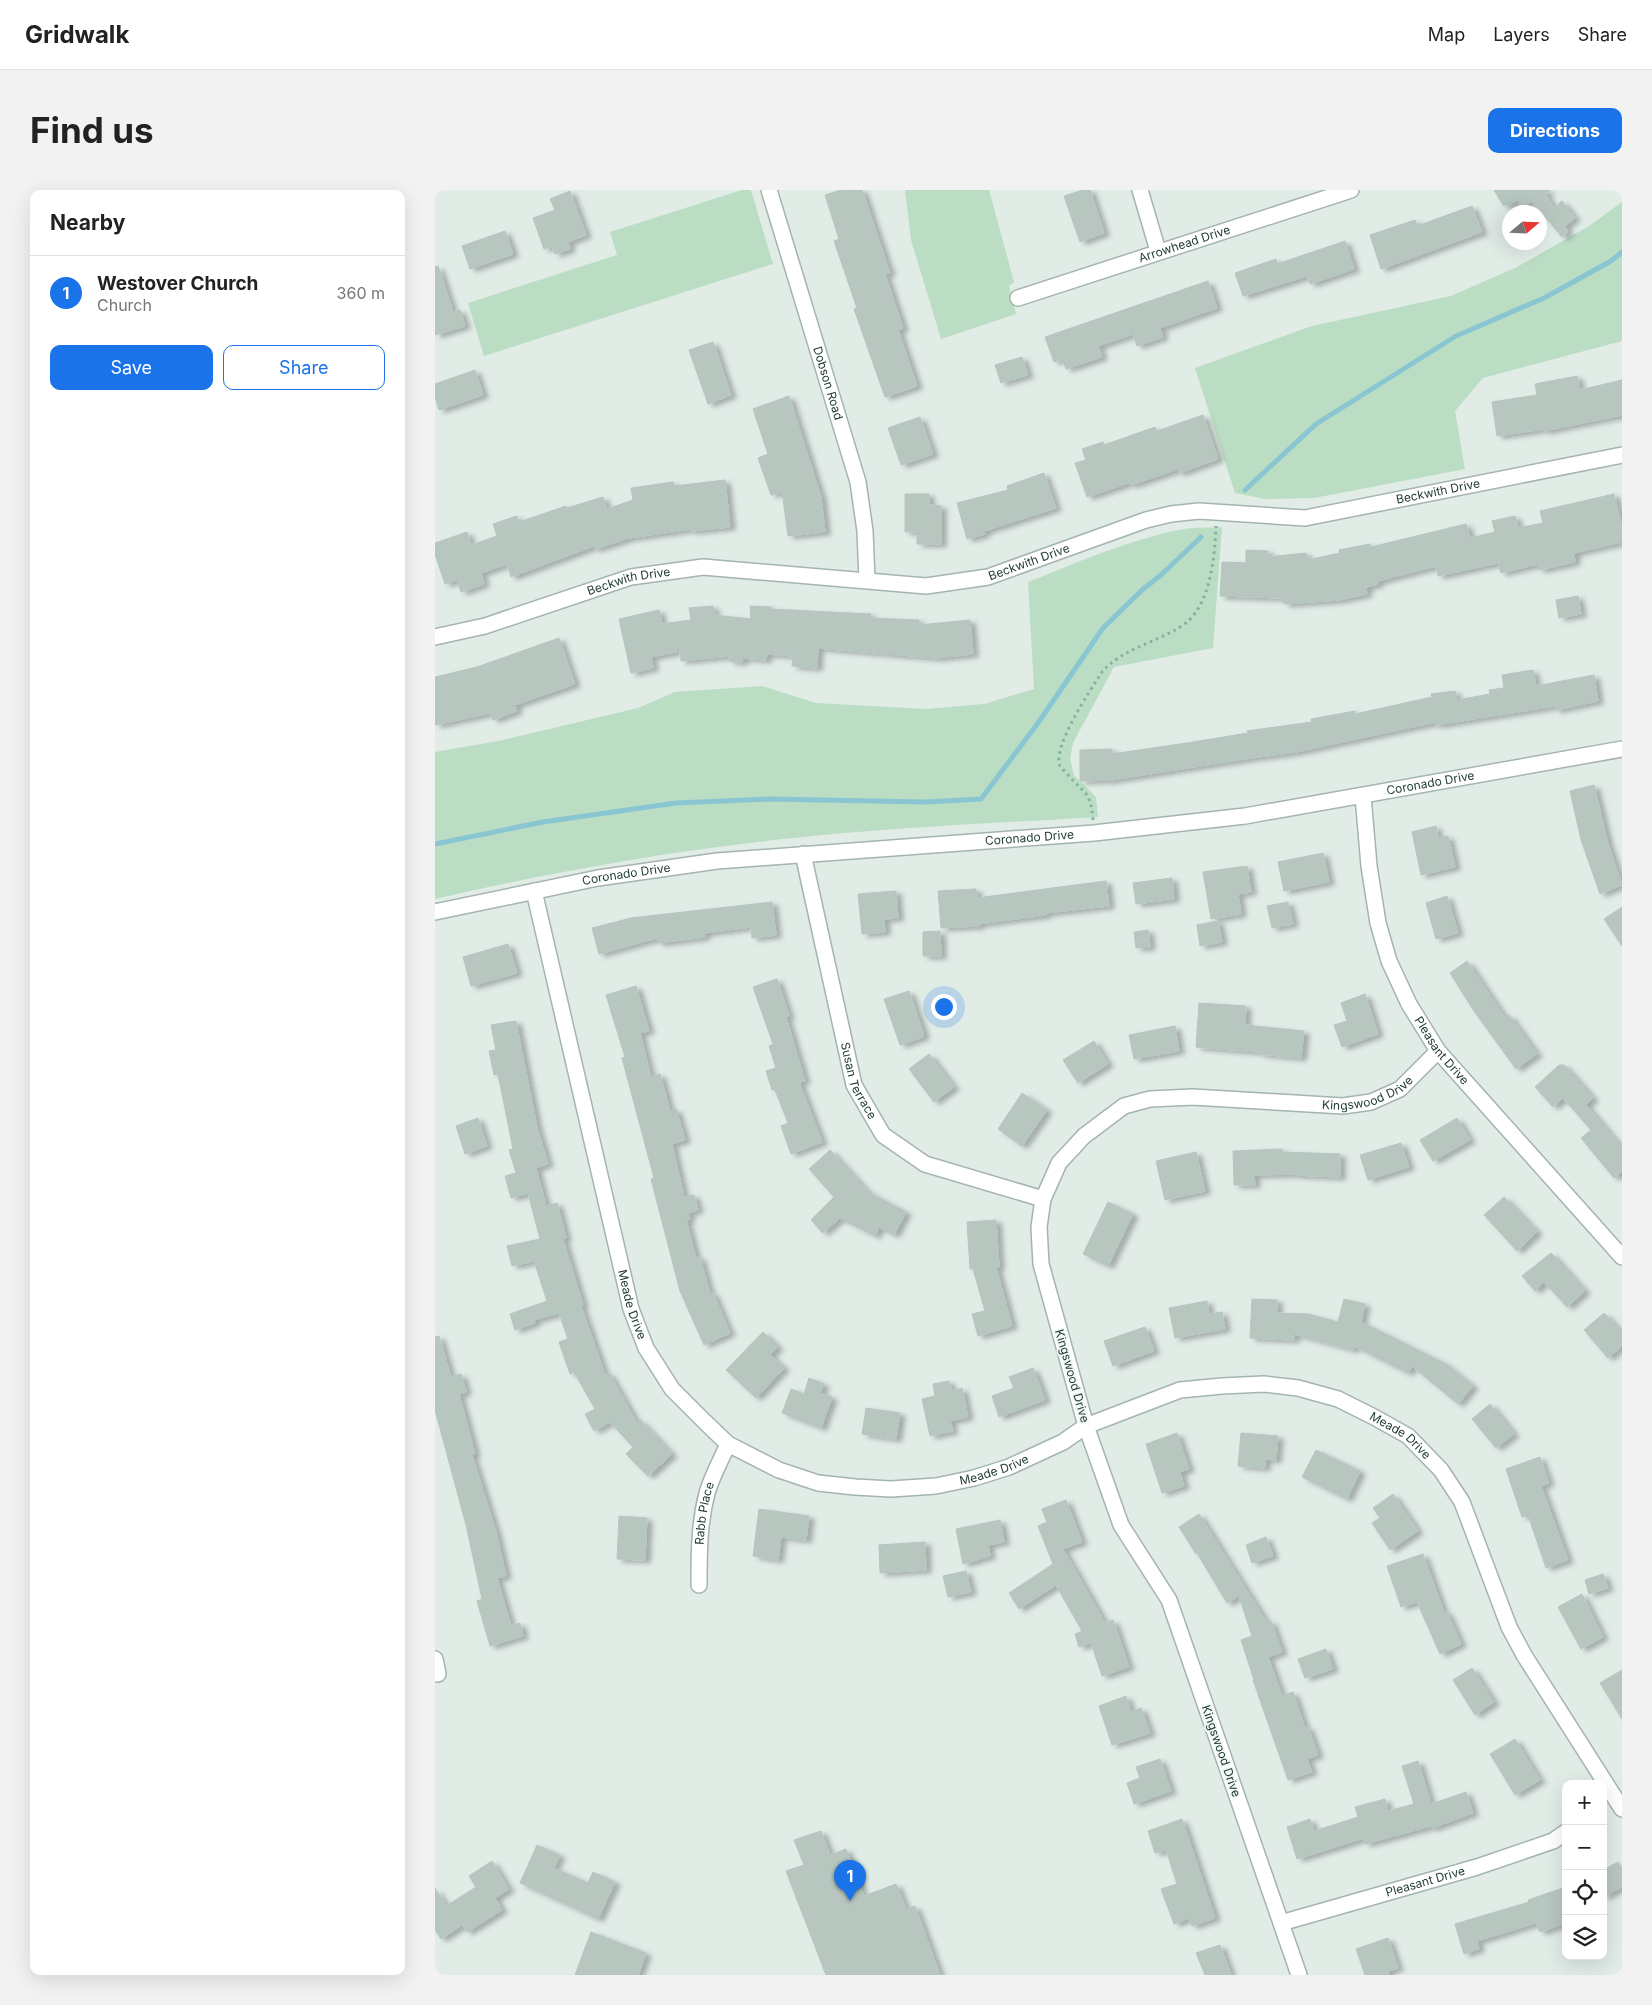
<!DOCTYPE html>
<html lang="en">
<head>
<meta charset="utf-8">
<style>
	body { margin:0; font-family:Inter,sans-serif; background:#f2f2f2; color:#222 }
	.controls { position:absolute; right:15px; bottom:15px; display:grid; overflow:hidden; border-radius:10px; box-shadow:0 5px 20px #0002 }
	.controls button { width:45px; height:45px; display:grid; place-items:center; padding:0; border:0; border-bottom:1px solid #e0e0e0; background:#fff; color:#222; font:25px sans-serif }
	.compass { position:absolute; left:1067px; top:15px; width:45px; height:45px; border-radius:50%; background:#fff; box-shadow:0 5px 20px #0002; rotate:71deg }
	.you { position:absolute; left:508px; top:816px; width:18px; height:18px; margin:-12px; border:4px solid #fff; border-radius:50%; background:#1a73e8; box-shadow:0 0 0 8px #1a73e833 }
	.badge { display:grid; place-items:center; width:32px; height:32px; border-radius:50%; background:#1a73e8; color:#fff; font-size:16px; font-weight:700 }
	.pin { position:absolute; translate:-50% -41px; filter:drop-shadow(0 1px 2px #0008) }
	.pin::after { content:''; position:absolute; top:26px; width:18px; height:15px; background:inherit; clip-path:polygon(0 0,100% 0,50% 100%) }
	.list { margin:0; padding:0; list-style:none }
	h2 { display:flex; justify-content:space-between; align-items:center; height:65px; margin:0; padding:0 20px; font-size:21px }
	h2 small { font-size:16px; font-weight:400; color:#767676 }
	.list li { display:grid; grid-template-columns:32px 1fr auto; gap:15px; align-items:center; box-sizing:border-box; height:75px; padding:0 20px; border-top:1px solid #e0e0e0 }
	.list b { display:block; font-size:19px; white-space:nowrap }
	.list p { margin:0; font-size:16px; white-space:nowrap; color:#767676 }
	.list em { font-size:16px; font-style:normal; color:#767676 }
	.actions { display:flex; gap:10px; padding:15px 20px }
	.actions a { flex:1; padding:11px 0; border:1px solid #1a73e8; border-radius:10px; text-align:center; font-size:18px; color:#1a73e8 }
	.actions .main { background:#1a73e8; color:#fff }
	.icon { flex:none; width:28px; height:28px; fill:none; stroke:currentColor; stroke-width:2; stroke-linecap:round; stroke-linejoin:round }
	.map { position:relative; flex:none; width:1187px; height:1785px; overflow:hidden; border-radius:10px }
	header { display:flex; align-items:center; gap:30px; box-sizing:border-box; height:70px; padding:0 25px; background:#fff; border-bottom:1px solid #e0e0e0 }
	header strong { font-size:24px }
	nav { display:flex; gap:28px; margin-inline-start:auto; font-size:18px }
	.intro { display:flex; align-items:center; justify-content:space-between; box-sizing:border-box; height:120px; padding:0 30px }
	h1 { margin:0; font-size:35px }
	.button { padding:12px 22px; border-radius:10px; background:#1a73e8; color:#fff; font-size:18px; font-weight:700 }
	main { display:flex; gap:30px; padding:0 30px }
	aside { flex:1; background:#fff; border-radius:10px; box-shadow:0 5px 20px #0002 }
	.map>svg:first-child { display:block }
	.green { fill:#baddc4 }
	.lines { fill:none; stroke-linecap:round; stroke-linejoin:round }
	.stream { stroke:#89c6d1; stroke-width:5 }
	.building { fill:#b7c7c0; stroke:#b4c6be; filter:url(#shadow) }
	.minor-casing { stroke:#a4b4ae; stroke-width:18 }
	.path { stroke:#82b0a1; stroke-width:3; stroke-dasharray:2.5 4; stroke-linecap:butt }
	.minor { stroke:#fff; stroke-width:15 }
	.labels { text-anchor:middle; stroke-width:4; stroke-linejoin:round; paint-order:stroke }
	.street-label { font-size:12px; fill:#223d36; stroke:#f2f8f5 }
</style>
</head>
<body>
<header>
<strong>Gridwalk</strong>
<nav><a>Map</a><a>Layers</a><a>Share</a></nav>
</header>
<div class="intro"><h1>Find us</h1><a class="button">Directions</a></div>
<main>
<aside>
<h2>Nearby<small></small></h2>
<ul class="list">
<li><span class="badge">1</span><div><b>Westover Church</b><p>Church</p></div><em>360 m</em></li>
</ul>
<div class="actions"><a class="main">Save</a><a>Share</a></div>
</aside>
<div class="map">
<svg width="1187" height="1785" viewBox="0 0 1187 1785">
	<defs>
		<filter id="shadow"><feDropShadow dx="5.5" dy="3" stdDeviation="2.5" flood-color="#0004"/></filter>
	</defs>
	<rect width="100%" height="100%" fill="#e1ece7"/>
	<path class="green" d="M307,0H316L338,74L49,166L33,113L182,65L175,42Z
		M470,0H554L579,92L574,96L581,124L506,149L476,50Z
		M1187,12V151L1048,188L1020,221L1030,279L879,308L830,309L800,303L760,178L877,136L1016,106L1082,77L1154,36Z
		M787,337L778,458L679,477L638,553L635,569L639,585L661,607L663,627C565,633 466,637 369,647C244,659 122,681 0,709V562L63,551L203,518L240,502L327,496L381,513L490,519L549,514L599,499L593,392C644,372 695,349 749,339C761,337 775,338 787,337Z"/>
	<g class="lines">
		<path class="stream" d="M810,300L881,234L1021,146L1109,108L1176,71L1187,62
			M0,654L108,632L241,613L335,609L491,612L546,609L603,533L668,438L707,400L726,385L766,347"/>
	</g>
	<path class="building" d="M406,0H427L455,83L450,84L468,138L463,140L482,196L450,207L419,119L422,118L399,51L404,49L390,5Z
		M648,0H655L669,43L645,52L629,6Z
		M1059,0H1115L1110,3L1119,18L1127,11L1140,28L1130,36L1133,42L1127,47L1097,11L1087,17L1083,10L1074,15H1068Z
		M135,1L151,45L133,52L135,59L120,64L117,56L109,59L98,28L120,20L115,9Z
		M1037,16L1047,42L946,79L935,45L980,30L982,36Z
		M70,41L78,64L35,79L27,56Z
		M910,51L919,79L875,94L872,86L808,106L800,83L841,69L842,74Z
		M3,76L18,122L25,120L30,136L0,145V77Z
		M773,91L782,118L725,138L728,147L702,156L698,144L663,156L667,167L631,179L627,169L619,172L610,147Z
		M278,152L296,205L273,214L254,160Z
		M587,167L593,185L566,193L560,175Z
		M40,180L48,205L4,220L0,207V194Z
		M1142,186L1145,200L1187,190V225L1109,241V239L1062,246L1057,212L1102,205L1100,194Z
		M354,206L386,307L390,342L353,346L347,301L336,305L323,268L333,264L318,219Z
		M768,225L783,269L744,283L743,279L696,295V292L652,307L640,273L651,270L647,259L668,252L669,255L720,237L722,241Z
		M485,227L498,264L466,275L453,238Z
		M609,283L621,318L549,341L550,344L532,349L522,313L573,300L572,296Z
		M290,290L295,337L256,341V339L194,348L160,359L159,356L76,387L72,374L46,383L49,394L26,402L22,390L10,394L0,364V353L32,342L36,355L62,346L58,334L82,326L84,332L131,316L132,318L168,307L172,319L198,310L196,298L238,292L239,296Z
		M470,304H494V315L506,316V354H482V342H470Z
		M1179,304L1187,338V352L1139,363L1140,372L1104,380L1103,374L1066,383L1063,373L1003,386L1001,376L943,391V394L931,397L932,404L904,410L849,414L848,408L785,406L787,372L811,373V360L833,361V367L871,363L872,370L905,363L904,360L935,354L936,357L1031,334L1035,348L1060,342L1057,331L1080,326L1083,338L1108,333L1105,321Z
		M1143,406L1146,424L1124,428L1121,410Z
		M278,416L279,425L316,429L315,416L336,417V419L436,424L435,428L484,430V435L535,430L538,464L501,468L383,458L382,478L357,476L358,466L332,464L331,470L308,468L307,472L294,471V466L246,471L245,461L216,467L218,478L196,483L184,429L224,420L227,434L256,430L254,418Z
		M124,448L140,494L80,515L82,521L58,530L55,523L0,535V487L42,477Z
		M1098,480L1101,496L1159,485L1163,511L1121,520L1120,516L1001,535V532L861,562L816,568L676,590L645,591V560L677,559V564L752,553L813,543L812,541L877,532L876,529L920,521V524L997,507L996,504L1020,501L1022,510L1055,504L1054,500L1069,498L1067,485Z
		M1159,595L1173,654L1187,695L1165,704L1146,650L1135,601Z
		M1001,636L1003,648L1013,646L1020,677L986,685L977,642Z
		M888,663L894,692L849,701L843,672Z
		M812,676L816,702L803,704L806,724L776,729L768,682Z
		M737,688L739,709L701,714L698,693Z
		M671,691L674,716L610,723L611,725L543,734L544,736L506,738L503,701L541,699L542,708Z
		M461,701L463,728L449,729L450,742L427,744L423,704Z
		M1012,706L1023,743L1001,749L991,713Z
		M337,712L341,745L317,748L316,737L269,743L270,747L223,753L222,748L164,764L157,738L196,728Z
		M853,712L858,734L837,738L832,716Z
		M1187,717V756L1169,729Z
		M783,731L787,752L765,756L762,735Z
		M713,740L715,757L701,758L699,742Z
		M505,741L506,766H488V742Z
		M73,754L82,783L36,796L28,767Z
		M1032,771L1070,828L1074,825L1102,864L1081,879L1039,821L1015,783Z
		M342,789L354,826L351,827L370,891L364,892L387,952L356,964L346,936L353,933L340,900H337L331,881L341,878L334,856L338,854L318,797Z
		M201,796L214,841L205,843L216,887L225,884L235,921L241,919L250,950L237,954L249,1007L259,1005L263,1020L253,1023L255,1029L251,1030L261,1068L265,1067L275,1104L278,1103L295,1143L269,1155L245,1101L216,989L219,988L187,868L190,867L171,805Z
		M474,801L488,842V847L465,855L449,809Z
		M930,804L943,844L907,857L899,835L912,831L906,813Z
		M764,813L811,816L810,835L869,841L866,868L825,864V862L761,857Z
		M81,831L102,937L113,974L101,978L111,1016L122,1013L131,1048L128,1049L148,1115L146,1116L170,1185L174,1183L202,1233L205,1230L237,1264L213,1286L191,1264L198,1257L175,1232L159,1241L150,1224L160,1219L139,1182L135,1184L124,1152L133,1149L124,1123L99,1130L100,1133L80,1140L75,1124L112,1111L99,1071L77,1076L72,1056L105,1049L93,1003L76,1008L70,986L81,983L74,960L78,959L63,884L59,885L54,861L61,860L56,835Z
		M740,836L744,861L699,869L694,845Z
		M659,851L673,874L643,893L628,870Z
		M494,864L519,897L499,912L474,879Z
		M1124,875H1129L1158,908L1151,915L1187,958V981L1179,988L1146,948L1156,940L1128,908L1118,917L1100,897Z
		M587,903L612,920L587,956L563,939Z
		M43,928L52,956L30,964L21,936Z
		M1022,928L1035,950L998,971L985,950Z
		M966,953L974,977L933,990L925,965Z
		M847,959V962L905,964V987L860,985V984L819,985L820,995H799L798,961Z
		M395,960L433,1002L471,1022L459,1045L444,1037L440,1046L405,1028L388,1043L376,1030L399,1007L374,979Z
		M761,962L770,1001L730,1010L721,971Z
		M1069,1007L1102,1042L1082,1061L1049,1025Z
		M673,1012L698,1024L673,1076L648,1064Z
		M561,1030L564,1077H561L577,1136L543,1146L537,1124L550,1121L538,1079H535L532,1032Z
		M1116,1063L1150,1101L1132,1117L1109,1092L1100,1101L1087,1086Z
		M817,1109L842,1110V1123L873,1124L903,1132L909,1109L930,1114L926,1132L1009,1173L1038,1196L1023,1214L977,1176L973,1183L919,1156L918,1160L859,1144V1150L815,1148Z
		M772,1111L774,1124L787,1122L790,1139L740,1148L734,1118Z
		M1169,1123L1187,1143V1156L1173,1168L1149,1140Z
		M710,1137L719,1161L678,1176L669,1151Z
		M328,1142L343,1157L335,1165L349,1178L321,1208L291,1180Z
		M4,1146L16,1187L26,1184L31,1202L24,1204L40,1264L37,1265L61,1342L71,1386L62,1388L76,1436L85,1433L88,1446L55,1456L42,1411L47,1409L31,1335L0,1220V1147Z
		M598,1178L610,1210L564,1227L557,1206L579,1198L574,1187Z
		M374,1188L389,1194L385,1203L397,1207L386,1238L347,1223L356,1199L369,1204Z
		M514,1191L517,1201L527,1198L533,1227L515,1231L518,1241L495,1246L487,1209L500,1206L498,1194Z
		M1055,1214L1079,1244L1061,1258L1037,1229Z
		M431,1218L465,1223L461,1249L427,1244Z
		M742,1243L754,1279L745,1282L749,1296L727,1303L711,1254Z
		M806,1243L843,1246L841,1270L830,1269V1278L803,1276Z
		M881,1260L925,1281L912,1309L867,1287Z
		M1105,1267L1114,1293L1106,1296L1133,1370L1111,1378L1093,1325L1087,1327L1071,1279Z
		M958,1304L983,1341L955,1360L937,1333L945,1328L938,1318Z
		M631,1310L647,1352L628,1359L670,1433L678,1430L694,1477L667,1486L656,1453L644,1457L640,1444L647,1441L621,1395L584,1419L574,1403L618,1374L603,1336L612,1332L607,1319Z
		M324,1319L374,1326L371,1350L346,1347L343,1370L318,1366Z
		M764,1324L832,1433L836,1431L847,1462L833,1467L847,1506L858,1502L870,1538L873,1537L883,1565L872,1569L877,1582L853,1590L818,1490H819L806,1450L817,1446L804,1406L792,1413L762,1363L761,1364L744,1337Z
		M184,1326L212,1328L210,1370L182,1369Z
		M565,1330L569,1352L553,1355L555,1366L528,1374L521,1339Z
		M831,1347L838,1366L817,1373L811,1355Z
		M490,1352L491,1380L445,1383L444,1355Z
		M988,1364L1009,1423L1012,1422L1026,1454L1005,1464L982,1412L966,1417L952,1376Z
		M531,1381L536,1402L513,1407L508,1386Z
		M1168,1384L1173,1398L1154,1404L1150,1390Z
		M1147,1404L1168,1447L1146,1459L1123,1417Z
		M891,1459L898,1479L870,1488L863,1469Z
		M1037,1478L1059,1512L1040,1525L1018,1490Z
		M1187,1480V1529L1165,1493Z
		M691,1506L696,1522L706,1518L715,1543L677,1555L664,1516Z
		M1080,1549L1105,1590L1080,1605L1055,1564Z
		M725,1569L736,1601L699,1614L692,1593L705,1588L701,1577Z
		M983,1571L996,1614L1031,1602L1038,1623L997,1638L996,1636L930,1654L929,1648L862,1669L852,1637L875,1629L879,1641L923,1627L920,1617L950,1609L953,1621L979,1614L967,1576Z
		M747,1629L780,1728L757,1736L754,1728L739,1734L726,1699L742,1694L731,1660L720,1663L713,1641Z
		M386,1641L395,1665L411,1659L429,1706L461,1694L471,1719L480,1716L505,1785H391L351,1681L369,1675L359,1650Z
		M102,1655L125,1665L119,1678L153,1693L158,1682L180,1692L163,1729L85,1693Z
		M57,1671L74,1699L60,1708L67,1720L32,1742L27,1735L6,1749L0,1740V1698L11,1716L41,1697L34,1686Z
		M1183,1672L1187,1679V1697L1168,1707V1680Z
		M1131,1697V1733L1105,1742L1101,1733L1042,1751L1044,1759L1029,1764L1020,1734L1094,1712L1093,1710Z
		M156,1742L211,1763L203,1785H140Z
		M953,1748L963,1778L953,1781L954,1785H930L921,1759Z
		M785,1755L796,1785H770L761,1763Z"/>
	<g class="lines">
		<g class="minor-casing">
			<g id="minor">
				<path id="s1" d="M334,0L423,292L430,341L432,390"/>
				<path d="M705,0L723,61"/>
				<path id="s2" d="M583,108L916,0"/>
				<path id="s3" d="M0,447L50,436L196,387L268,377L491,396L553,387L711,330L736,324L764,321L870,328L1187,265"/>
				<path id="s4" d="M928,606L934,676L943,733L954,771L974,814L1003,861L1187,1067"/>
				<path id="s5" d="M368,664L419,895L448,945L490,974L608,1009"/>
				<path id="s6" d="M99,701L196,1119L211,1158L237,1199L270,1232L293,1254L344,1280L383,1293L420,1297L456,1299L501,1296L539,1288L574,1277L628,1252L651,1236L745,1200L787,1196L829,1194L863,1198L903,1209L939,1227L973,1246L1006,1280L1027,1312L1074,1437L1089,1465L1187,1619"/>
				<path id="s7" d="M0,722L163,688L282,671L659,643L810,626L1187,559"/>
				<path id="s8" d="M264,1395C264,1364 264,1334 272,1303C277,1286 286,1270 293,1254"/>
				<path d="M0,1469L3,1484"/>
				<path id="s9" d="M846,1733L1042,1677L1118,1651L1131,1642"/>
				<path id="s10" d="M864,1785L734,1410L686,1335L651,1236L606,1074L604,1037L608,1009L624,973L649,946L689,916L715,909L758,907L908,916L936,912L965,899L1003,861"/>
			</g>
		</g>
		<path class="path" d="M658,630C656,602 650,604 633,585C630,582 627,578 625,576C617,557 656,499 667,482C680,467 697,460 715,452C728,446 741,441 752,432C776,412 780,364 781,336"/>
		<use href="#minor" class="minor"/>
	</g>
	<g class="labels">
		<g class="street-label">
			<text dy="4" stroke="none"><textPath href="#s2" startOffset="175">Arrowhead Drive</textPath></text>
			<text dy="4" stroke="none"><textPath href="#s1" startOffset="202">Dobson Road</textPath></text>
			<text dy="4" stroke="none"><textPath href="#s3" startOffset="1028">Beckwith Drive</textPath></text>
			<text dy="4" stroke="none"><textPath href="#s3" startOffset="608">Beckwith Drive</textPath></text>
			<text dy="4" stroke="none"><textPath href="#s3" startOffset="202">Beckwith Drive</textPath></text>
			<text dy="4" stroke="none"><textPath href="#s7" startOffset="1005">Coronado Drive</textPath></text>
			<text dy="4" stroke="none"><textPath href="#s7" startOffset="600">Coronado Drive</textPath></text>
			<text dy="4" stroke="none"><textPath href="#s7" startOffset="195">Coronado Drive</textPath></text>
			<text dy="4" stroke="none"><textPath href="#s4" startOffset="272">Pleasant Drive</textPath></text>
			<text dy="4" stroke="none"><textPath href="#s5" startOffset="234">Susan Terrace</textPath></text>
			<text dy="4" stroke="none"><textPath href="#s10" startOffset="1198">Kingswood Drive</textPath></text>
			<text dy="4" stroke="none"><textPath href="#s6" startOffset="425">Meade Drive</textPath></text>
			<text transform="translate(637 1186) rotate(74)" y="4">Kingswood Drive</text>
			<text dy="4" stroke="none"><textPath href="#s6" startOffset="1311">Meade Drive</textPath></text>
			<text dy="4" stroke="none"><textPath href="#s6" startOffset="875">Meade Drive</textPath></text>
			<text dy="4" stroke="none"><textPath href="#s8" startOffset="72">Rabb Place</textPath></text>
			<text transform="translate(786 1561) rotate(71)" y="4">Kingswood Drive</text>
			<text dy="4" stroke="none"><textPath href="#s9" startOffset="150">Pleasant Drive</textPath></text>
		</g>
	</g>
</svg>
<div class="controls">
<button>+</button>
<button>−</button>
<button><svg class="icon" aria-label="locate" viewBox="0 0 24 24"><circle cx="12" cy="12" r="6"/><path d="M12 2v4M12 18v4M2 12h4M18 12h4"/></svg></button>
<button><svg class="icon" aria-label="layers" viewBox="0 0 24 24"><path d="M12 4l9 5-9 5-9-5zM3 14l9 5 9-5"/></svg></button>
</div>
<svg class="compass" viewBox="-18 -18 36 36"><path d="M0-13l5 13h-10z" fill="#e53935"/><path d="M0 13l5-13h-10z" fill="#767676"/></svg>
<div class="you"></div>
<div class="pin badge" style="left:415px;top:1711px">1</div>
</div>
</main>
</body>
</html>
